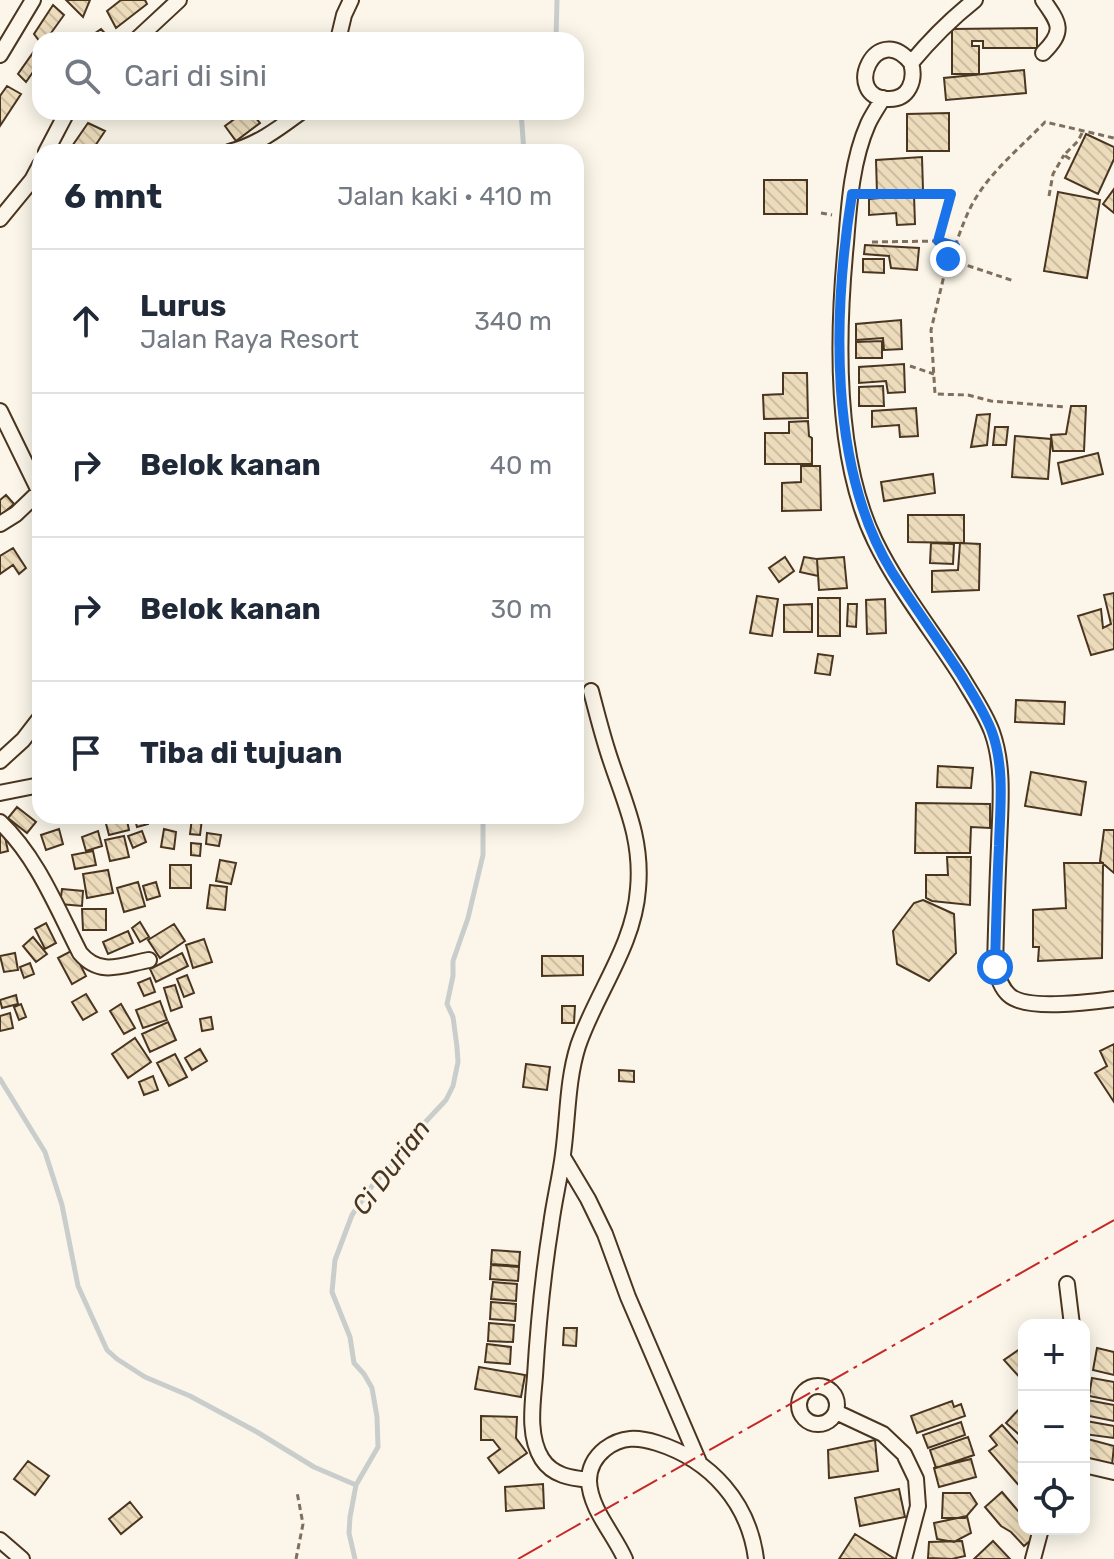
<!DOCTYPE html>
<html lang="id">
<head>
<meta charset="utf-8">
<style>
	body { margin:0; font-family:Rubik,sans-serif; background:#f6f6f7; color:#1f2937 }
	.controls { position:absolute; right:24px; bottom:24px; display:grid; overflow:hidden; border-radius:16px; box-shadow:0 4px 20px #0003 }
	.controls button { width:72px; height:72px; display:grid; place-items:center; padding:0; border:0; border-bottom:2px solid #e0e1e3; background:#fff; color:#1f2937; font:40px sans-serif }
	.stop { position:absolute; width:24px; height:24px; margin:-18px; border:6px solid #1a73e8; border-radius:50%; background:#fff }
	.stop.end { background:#1a73e8; border-color:#fff; box-shadow:0 2px 8px #0008 }
	.list { margin:0; padding:0; list-style:none }
	h2 { display:flex; justify-content:space-between; align-items:center; height:104px; margin:0; padding:0 32px; font-size:34px }
	h2 small { font-size:26px; font-weight:400; color:#747a83 }
	.list li { display:grid; grid-template-columns:52px 1fr auto; gap:24px; align-items:center; box-sizing:border-box; height:144px; padding:0 32px; border-top:2px solid #e0e1e3 }
	.list b { display:block; font-size:30px; white-space:nowrap }
	.list p { margin:0; font-size:26px; white-space:nowrap; color:#747a83 }
	.list em { font-size:26px; font-style:normal; color:#747a83 }
	.icon { flex:none; width:44px; height:44px; fill:none; stroke:currentColor; stroke-width:2; stroke-linecap:round; stroke-linejoin:round }
	.map { position:relative; flex:none; width:1114px; height:1559px; overflow:hidden }
	.search { position:absolute; background:#fff; box-shadow:0 4px 20px #0003; left:32px; top:32px; width:552px; height:88px; display:flex; align-items:center; gap:20px; box-sizing:border-box; padding:0 28px; border-radius:24px; color:#747a83; font-size:30px }
	.panel { position:absolute; background:#fff; box-shadow:0 4px 20px #0003; left:32px; top:144px; width:552px; height:680px; border-radius:24px }
	.map>svg:first-child { display:block }
	.lines { fill:none; stroke-linecap:round; stroke-linejoin:round }
	.stream { stroke:#c9cecd; stroke-width:5 }
	.building { fill:url(#building-back-hatch); stroke:#4a3520; stroke-width:2 }
	.minor-casing { stroke:#4a3520; stroke-width:18 }
	.path { stroke:#7f6f5c; stroke-width:3; stroke-dasharray:6 4; stroke-linecap:butt }
	.minor { stroke:#fbf6e9; stroke-width:14 }
	.power { stroke:#c62828; stroke-width:2; stroke-dasharray:28 6 4 6; stroke-linecap:butt }
	.route { stroke:#1a73e8; stroke-width:10 }
	.labels { text-anchor:middle; stroke-width:6; stroke-linejoin:round; paint-order:stroke }
	.water-label { font-size:26px; font-style:italic; fill:#4a3520; stroke:#fbf6e9 }
</style>
</head>
<body>
<div class="map">
<svg width="1114" height="1559" viewBox="0 0 1114 1559">
	<defs>
		<pattern id="building-back-hatch" width="6" height="6" patternUnits="userSpaceOnUse" patternTransform="scale(2)"><rect width="6" height="6" fill="#ecdcbc"/><path d="M-1 5l2 2M0 0l6 6M5-1l2 2" fill="none" stroke="#ccbda1"/></pattern>
	</defs>
	<rect width="100%" height="100%" fill="#fbf6e9"/>
	<g class="lines">
		<path class="stream" d="M556,40L557,0
			M521,112L524,152
			M0,1079L45,1152L62,1205L78,1286L107,1350L117,1359L145,1377L190,1396L257,1432L314,1467L356,1485
			M355,1559L349,1533L350,1517L356,1485L378,1447L377,1417L372,1388L364,1374L354,1363L350,1337L332,1292L335,1260L352,1215L372,1186L398,1158L417,1131L446,1100L453,1086L458,1062L457,1047L453,1017L447,1004L453,976V961L468,918L483,855V816"/>
	</g>
	<path class="building" d="M66,0H90L83,17Z
		M121,0H145L147,4L116,28L107,11Z
		M53,5L64,15L46,40H40V42L34,34Z
		M1037,28V48H983V41H972V46H979V74H952V29Z
		M101,29L111,40H85Z
		M37,47L40,48V62L26,82L18,74Z
		M1024,70L1026,93L946,100L944,78Z
		M7,86L21,94L0,126V96Z
		M244,112H251L260,123L236,141L225,126Z
		M949,113V151H907V114Z
		M88,123L105,131L91,152H68Z
		M1086,134L1114,147V159L1098,194L1065,178Z
		M922,157L923,190L877,193L876,160Z
		M764,180H807V214H764Z
		M1114,189V213L1103,204Z
		M1058,192L1100,200L1087,278L1044,271Z
		M914,195L915,224L897,225L896,213L869,215V199Z
		M865,245L919,248L917,270L891,268L889,256L864,254Z
		M863,259H884V273L863,272Z
		M901,320L902,349L884,350L883,338L856,340V324Z
		M882,341V358H856V342Z
		M904,364L905,392L888,393L886,381L859,383V367Z
		M783,373H807L808,418L764,419L763,395L783,394Z
		M883,386L884,406H859V387Z
		M1071,406H1086L1084,451H1053L1051,435L1066,434Z
		M916,408L918,436L900,437L899,425L872,427V411Z
		M990,414L987,445L971,447L977,415Z
		M808,421L809,436L812,438V464H765V433H789V422Z
		M995,427H1008L1006,445H993Z
		M1015,436L1051,439L1048,479L1012,477Z
		M1098,453L1103,474L1062,484L1058,463Z
		M801,466H820L821,510L782,511V483L801,482Z
		M933,474L935,493L884,501L881,482Z
		M6,495L14,504L0,516V500Z
		M908,515H964V543L908,542Z
		M931,543L954,544L953,564L930,563Z
		M960,543L980,544L979,590L932,592V571L958,570Z
		M13,548L26,568L19,574L13,565L0,574V556Z
		M785,557L794,571L779,582L769,568Z
		M804,557L817,559L818,576L800,572Z
		M844,557L847,588L819,590L817,559Z
		M1114,593V649L1091,655L1078,616L1101,609L1103,628L1111,624L1104,595Z
		M757,596L778,599L772,636L750,633Z
		M818,598H840V636H818Z
		M885,599L886,633L867,634L866,600Z
		M812,604V632H784V605Z
		M848,604H857L856,627L847,626Z
		M818,654L833,656L830,675L815,673Z
		M1016,700L1065,702L1064,724L1015,722Z
		M938,766L973,768L971,788L937,787Z
		M1031,772L1086,782L1081,815L1025,806Z
		M916,803L990,804V828L971,827L970,853H915Z
		M17,807L36,822L27,833L8,818Z
		M126,816L129,830L109,835L105,820Z
		M134,816H147L148,824L137,827Z
		M192,818L202,819L200,835L190,834Z
		M3,828L8,851L0,853V829Z
		M59,829L63,844L46,850L41,835Z
		M164,829L176,832L174,849L161,847Z
		M1104,830H1114V873L1100,861Z
		M98,831L102,846L86,851L82,837Z
		M142,831L146,842L133,848L128,836Z
		M207,833L221,835L219,846L206,844Z
		M124,836L129,857L110,861L105,840Z
		M191,843L201,844L200,856L191,855Z
		M93,851L96,865L75,869L72,855Z
		M947,857H971L970,905L932,901L926,898V875H948Z
		M220,860L236,863L231,884L216,881Z
		M1064,863H1103L1102,958L1038,961L1039,947H1033V910L1066,908Z
		M170,865H191V888H170Z
		M108,870L113,893L87,898L83,874Z
		M138,882L145,906L124,912L117,888Z
		M156,882L160,896L147,900L143,886Z
		M210,885L227,887L225,910L207,908Z
		M62,889L83,891L82,906L60,904Z
		M923,900L954,914L956,953L929,981L897,964L893,931L914,903Z
		M82,909H106V930H83Z
		M140,922L149,937L140,942L132,928Z
		M46,923L56,943L45,949L35,929Z
		M174,924L185,941L160,958L148,940Z
		M128,931L133,943L108,954L103,942Z
		M33,937L47,954L36,962L23,946Z
		M204,939L212,962L193,968L186,945Z
		M73,950L86,976L72,984L58,958Z
		M15,953L18,970L4,972L0,956Z
		M182,953L188,966L156,982L150,969Z
		M542,956H583V975L542,976Z
		M30,963L34,974L24,978L20,967Z
		M187,975L194,993L184,997L177,979Z
		M150,978L155,992L144,996L138,983Z
		M175,985L182,1007L171,1011L164,988Z
		M86,994L97,1012L83,1020L72,1002Z
		M16,995L18,1004L2,1008L0,1000Z
		M160,1001L167,1020L143,1028L136,1010Z
		M21,1004L26,1017L19,1020L14,1007Z
		M121,1004L135,1028L124,1034L110,1011Z
		M562,1006H575L574,1023H562Z
		M10,1013L13,1028L0,1031V1016Z
		M211,1017L213,1029L202,1031L200,1019Z
		M168,1022L176,1040L150,1052L142,1034Z
		M135,1038L151,1062L128,1078L112,1054Z
		M1114,1044V1102L1095,1073L1107,1066L1100,1051Z
		M200,1049L207,1061L192,1070L185,1058Z
		M175,1054L187,1077L169,1086L157,1063Z
		M526,1064L550,1067L547,1090L523,1087Z
		M619,1070L634,1071V1082L619,1081Z
		M153,1076L158,1090L144,1095L139,1082Z
		M492,1250L520,1252L519,1266L491,1264Z
		M491,1265L519,1267L518,1281L490,1279Z
		M493,1282L517,1284L516,1301L491,1299Z
		M491,1302L516,1304L515,1321L490,1319Z
		M489,1323L514,1325L513,1342L488,1341Z
		M564,1328H577L576,1346L563,1345Z
		M487,1344L511,1347L510,1364L485,1362Z
		M1024,1346V1382L1004,1360Z
		M1097,1348L1114,1352V1375L1093,1370Z
		M479,1367L525,1375L521,1397L475,1389Z
		M1092,1378L1114,1382V1401L1089,1396Z
		M1087,1400L1114,1405V1421L1084,1415Z
		M952,1401L954,1407L961,1404L965,1416L917,1433L911,1416Z
		M1023,1405L1024,1406V1439L1006,1423Z
		M481,1416L517,1417L516,1438L527,1453L499,1473L488,1458L500,1449L493,1440H481Z
		M1086,1421L1114,1426V1438L1084,1434Z
		M961,1422L965,1435L928,1448L923,1435Z
		M1002,1425L1024,1450V1487L1022,1489L989,1451L997,1445L990,1436Z
		M968,1437L974,1455L936,1468L930,1450Z
		M1084,1438L1114,1446L1112,1465L1084,1458Z
		M875,1440L878,1471L829,1478L828,1450Z
		M971,1459L976,1477L939,1487L934,1468Z
		M28,1461L49,1476L35,1495L14,1479Z
		M543,1484L544,1508L506,1511L505,1487Z
		M899,1489L905,1517L860,1526L855,1498Z
		M1002,1492L1024,1518V1529H1034L1038,1534L1024,1546L1011,1532L1001,1526L985,1507Z
		M943,1493H970L977,1504L965,1518H942Z
		M130,1502L142,1517L121,1534L109,1519Z
		M967,1516L971,1533L954,1542L937,1539L934,1523Z
		M855,1534L895,1559H839Z
		M962,1541L965,1556L952,1559L928,1558L929,1542Z
		M993,1541L1010,1559H974Z"/>
	<g class="lines">
		<g class="minor-casing">
			<path id="minor" d="M1043,0C1060,24 1065,31 1043,53
				M136,40L179,0
				M338,40L344,15L351,0
				M0,55L33,0
				M911,63C876,19 841,97 888,99C909,100 916,80 911,63C931,39 951,19 975,0
				M883,98C878,107 872,115 868,124C852,160 849,204 846,243C837,335 834,457 875,541C899,590 934,633 963,679C973,696 985,713 992,732C1005,768 1000,809 999,846C997,887 996,927 995,967C998,977 1001,988 1009,995C1026,1011 1091,1002 1114,999
				M46,152L67,112
				M229,152C257,145 278,129 301,112
				M0,219L32,180L40,165
				M0,411L40,493
				M0,524L16,514L40,491
				M0,761L23,740L40,718
				M0,793L40,785
				M0,822C37,857 57,908 80,953C100,977 122,965 149,960
				M563,1157L588,1199L605,1234L628,1297L699,1462
				M1067,1284L1072,1325
				M799 1405a19 19 0 1 1 38 0a19 19 0 1 1-38 0Z
				M836,1412L883,1434L904,1454L916,1479L918,1506L904,1559
				M1084,1465L1114,1472
				M589,1480C571,1478 553,1476 542,1459C527,1435 533,1402 535,1376C538,1326 543,1275 551,1225C554,1201 560,1178 563,1154C568,1118 567,1081 578,1046C596,993 634,946 638,889C643,835 622,798 607,749C601,730 596,710 591,691
				M0,1540L22,1559
				M625,1559C614,1534 590,1509 589,1481C589,1467 595,1457 605,1449C622,1436 638,1437 657,1443C711,1460 749,1503 756,1559
				M1033,1559L1041,1529"/>
		</g>
		<path class="path" d="M1070,159L1064,155L1078,141L1083,131
			M863,194H951L938,241L955,246L948,259L1014,281
			M1049,196L1053,174L1064,155
			M821,213L832,215
			M872,242L938,241
			M955,246C962,227 968,209 979,193C997,166 1023,145 1045,122L1114,138
			M948,259L931,330L935,394L968,395L991,401L1066,407
			M910,366L934,374
			M296,1559L303,1524L297,1492"/>
		<use href="#minor" class="minor"/>
		<path class="power" d="M518,1559L1114,1220"/>
	</g>
	<g class="lines">
		<path class="route" d="M948,259L955,246L938,241L951,194H852C833,311 828,468 892,572C915,608 940,642 963,678C973,695 985,713 992,732C1005,768 1000,808 999,846C997,886 996,927 995,967"/>
	</g>
	<g class="labels">
		<g class="water-label">
			<text transform="translate(391 1167) rotate(-53)" y="9">Ci Durian</text>
		</g>
	</g>
</svg>
<div class="controls">
<button>+</button>
<button>−</button>
<button><svg class="icon" aria-label="locate" viewBox="0 0 24 24"><circle cx="12" cy="12" r="6"/><path d="M12 2v4M12 18v4M2 12h4M18 12h4"/></svg></button>
</div>
<div class="stop" style="left:995px;top:967px"></div>
<div class="stop end" style="left:948px;top:259px"></div>
<div class="search"><svg class="icon" aria-label="search" viewBox="0 0 24 24"><circle cx="10" cy="10" r="6"/><path d="M15 15l6 6"/></svg>Cari di sini</div>
<section class="panel">
<h2>6 mnt<small>Jalan kaki · 410 m</small></h2>
<ul class="list">
<li><svg class="icon" aria-label="ahead" viewBox="0 0 24 24"><path d="M12 20V5M6 11l6-6 6 6"/></svg><div><b>Lurus</b><p>Jalan Raya Resort</p></div><em>340 m</em></li>
<li><svg class="icon" aria-label="right" viewBox="0 0 24 24"><path d="M7 20v-9h11M14 6l5 5-5 5"/></svg><div><b>Belok kanan</b></div><em>40 m</em></li>
<li><svg class="icon" aria-label="right" viewBox="0 0 24 24"><path d="M7 20v-9h11M14 6l5 5-5 5"/></svg><div><b>Belok kanan</b></div><em>30 m</em></li>
<li><svg class="icon" aria-label="arrive" viewBox="0 0 24 24"><path d="M6 21V4h12l-3 4 3 4H6"/></svg><div><b>Tiba di tujuan</b></div></li>
</ul>
</section>
</div>
</body>
</html>
